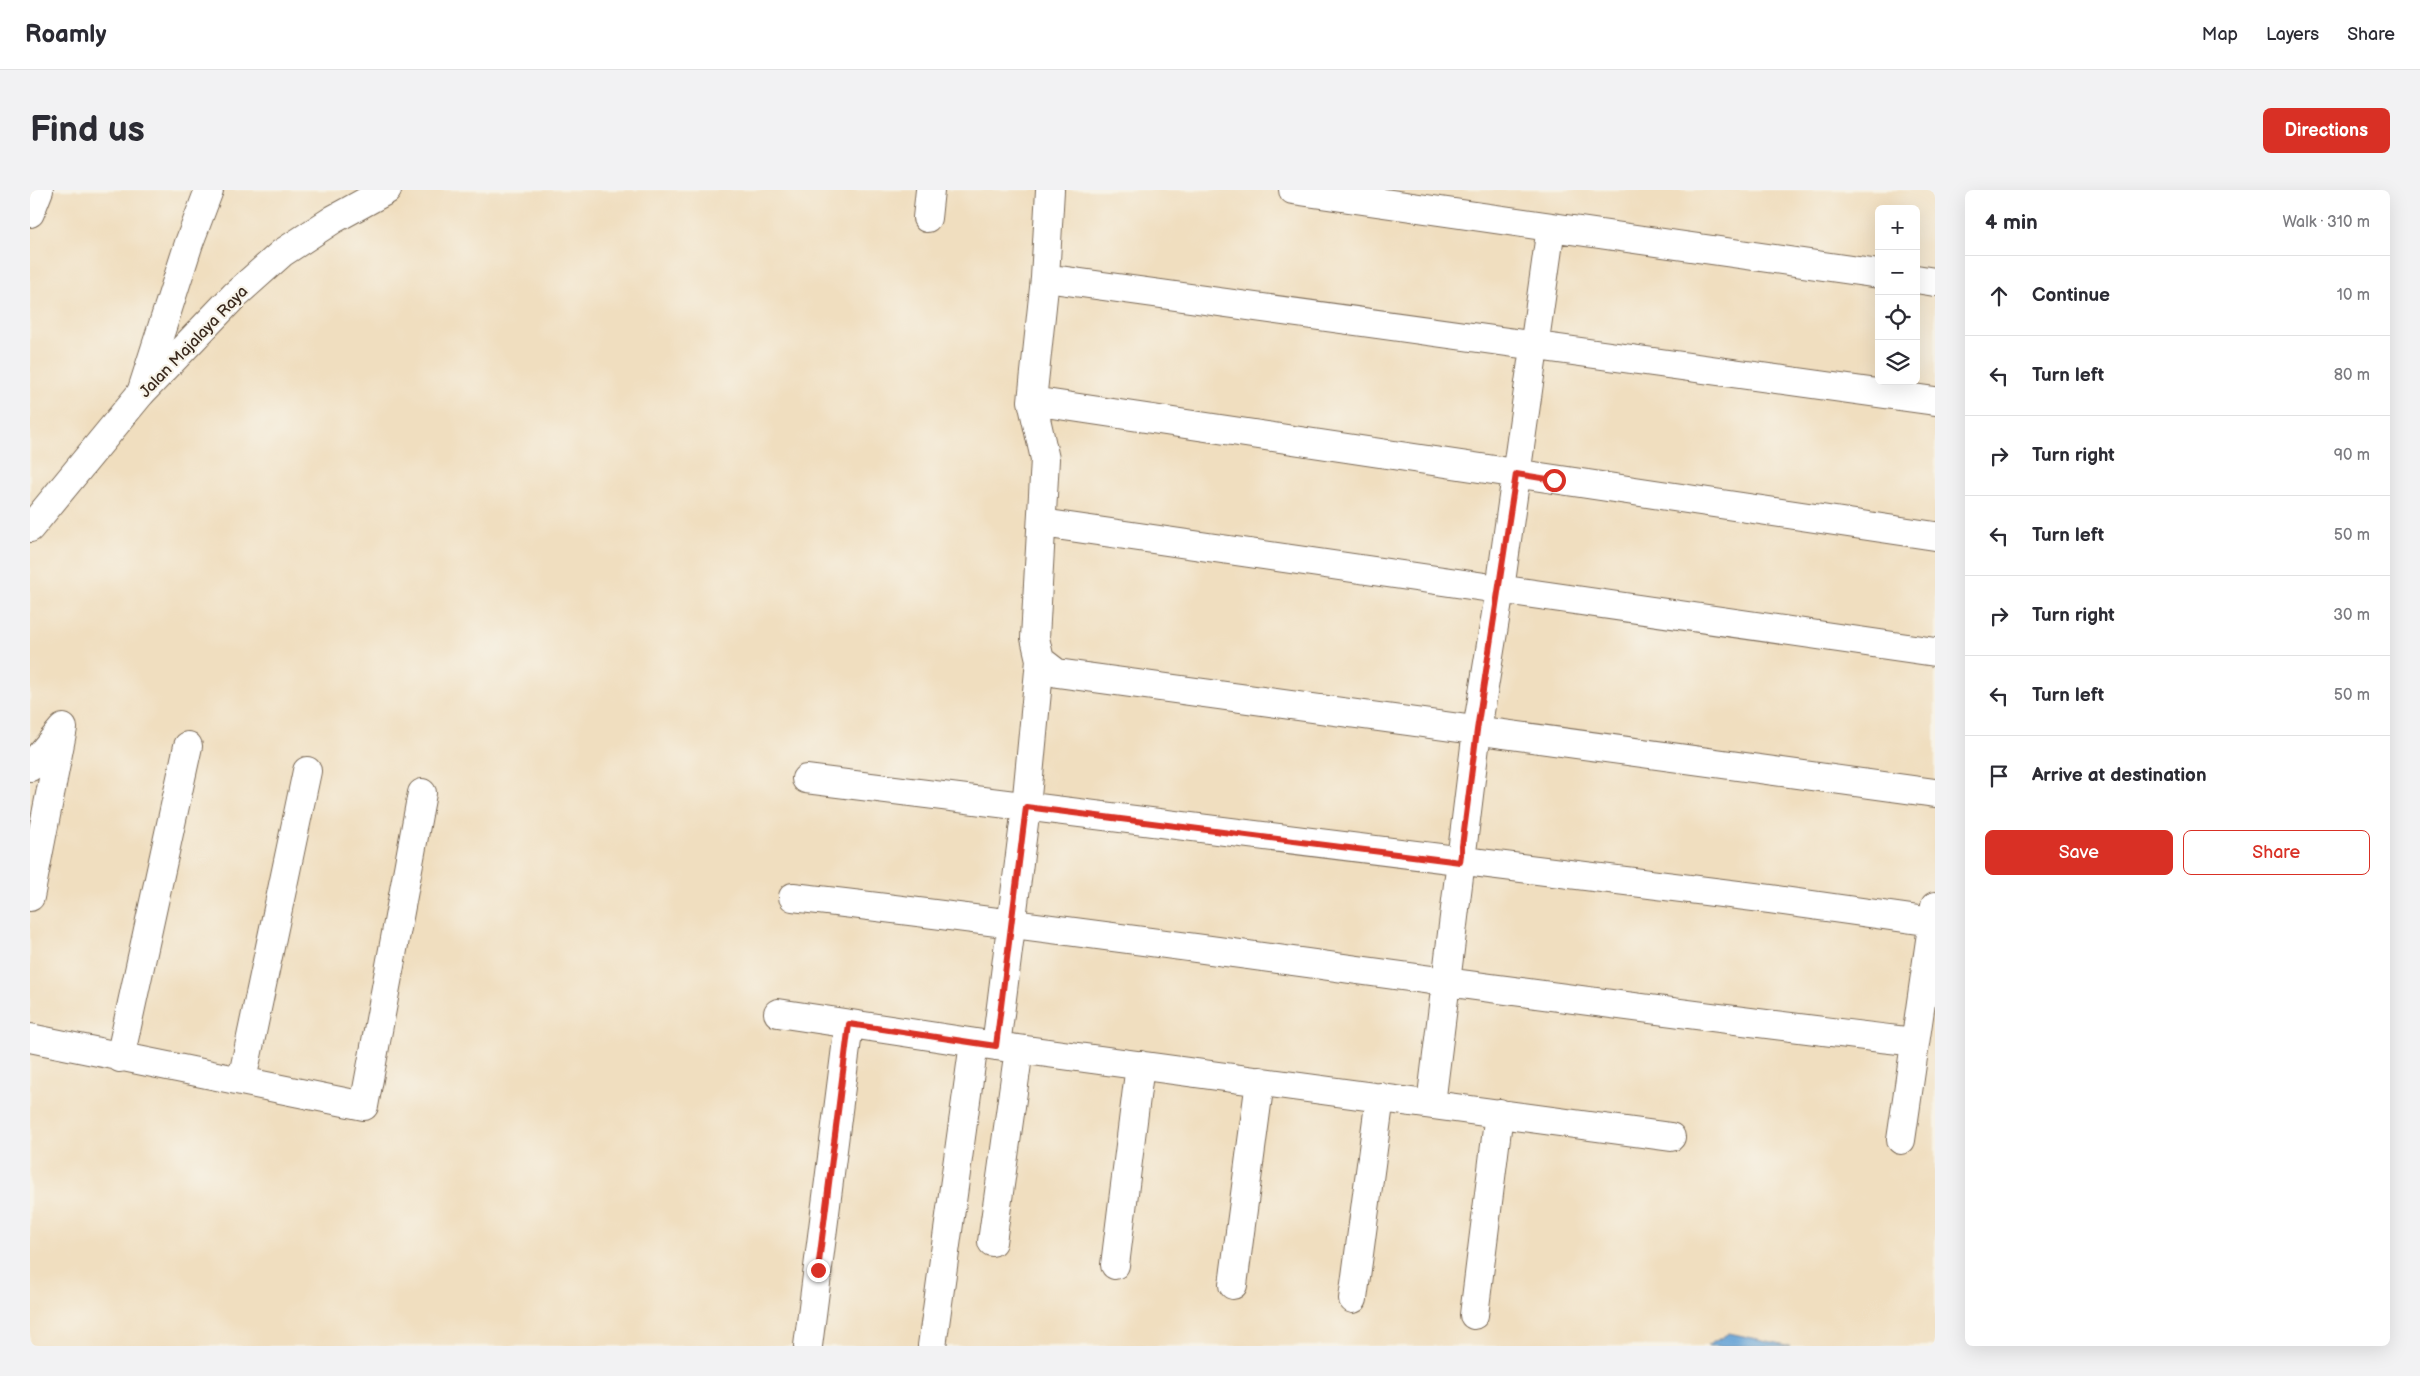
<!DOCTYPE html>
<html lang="en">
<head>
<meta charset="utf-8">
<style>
	body { margin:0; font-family:"Balsamiq Sans",sans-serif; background:#f2f2f3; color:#2b2b33 }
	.controls { position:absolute; right:15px; top:15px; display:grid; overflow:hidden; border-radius:8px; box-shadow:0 5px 20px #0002 }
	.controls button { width:45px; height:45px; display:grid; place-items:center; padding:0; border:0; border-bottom:1px solid #e1e1e2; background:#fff; color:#2b2b33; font:25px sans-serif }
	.stop { position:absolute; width:15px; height:15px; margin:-11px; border:4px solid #d93025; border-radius:50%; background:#fff }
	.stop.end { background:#d93025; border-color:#fff; box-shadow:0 1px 5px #0008 }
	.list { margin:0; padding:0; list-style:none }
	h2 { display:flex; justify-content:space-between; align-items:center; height:65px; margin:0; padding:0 20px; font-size:21px }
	h2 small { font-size:16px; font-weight:400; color:#7c7c81 }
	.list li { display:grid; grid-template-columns:32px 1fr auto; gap:15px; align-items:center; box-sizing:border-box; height:80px; padding:0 20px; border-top:1px solid #e1e1e2 }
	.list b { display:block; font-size:19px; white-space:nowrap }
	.list em { font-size:16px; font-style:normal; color:#7c7c81 }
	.actions { display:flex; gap:10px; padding:15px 20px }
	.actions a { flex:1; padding:11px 0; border:1px solid #d93025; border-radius:8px; text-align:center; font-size:18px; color:#d93025 }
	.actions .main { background:#d93025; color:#fff }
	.icon { flex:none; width:28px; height:28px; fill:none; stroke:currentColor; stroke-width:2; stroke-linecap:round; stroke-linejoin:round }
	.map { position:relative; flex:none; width:1905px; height:1156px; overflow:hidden; border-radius:8px }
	header { display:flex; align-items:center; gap:30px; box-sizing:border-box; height:70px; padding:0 25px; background:#fff; border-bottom:1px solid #e1e1e2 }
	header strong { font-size:24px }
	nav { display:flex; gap:28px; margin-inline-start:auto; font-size:18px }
	.intro { display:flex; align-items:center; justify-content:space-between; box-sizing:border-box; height:120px; padding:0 30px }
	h1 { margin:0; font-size:35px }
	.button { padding:12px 22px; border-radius:8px; background:#d93025; color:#fff; font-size:18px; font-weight:700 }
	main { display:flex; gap:30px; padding:0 30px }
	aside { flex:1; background:#fff; border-radius:8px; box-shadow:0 5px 20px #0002 }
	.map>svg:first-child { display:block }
	.water { fill:#64a2d6; stroke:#50667a }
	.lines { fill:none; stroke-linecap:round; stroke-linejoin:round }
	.minor-casing { stroke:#7a6956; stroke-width:30 }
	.tertiary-casing { stroke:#7a6956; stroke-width:30 }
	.minor { stroke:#fff; stroke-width:28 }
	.tertiary { stroke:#fff; stroke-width:28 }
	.route { stroke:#d93025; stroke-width:6 }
	.labels { text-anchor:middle; stroke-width:4.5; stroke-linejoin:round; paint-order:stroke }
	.street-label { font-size:16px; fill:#3b2a1e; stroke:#f7f3e8 }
</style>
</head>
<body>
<header>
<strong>Roamly</strong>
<nav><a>Map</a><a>Layers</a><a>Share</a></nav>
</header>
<div class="intro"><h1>Find us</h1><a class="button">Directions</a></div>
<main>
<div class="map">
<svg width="1905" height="1156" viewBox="0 0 1905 1156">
	<rect width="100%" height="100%" fill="#f7f3e8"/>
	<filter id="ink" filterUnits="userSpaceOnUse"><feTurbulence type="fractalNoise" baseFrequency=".02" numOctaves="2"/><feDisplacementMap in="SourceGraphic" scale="10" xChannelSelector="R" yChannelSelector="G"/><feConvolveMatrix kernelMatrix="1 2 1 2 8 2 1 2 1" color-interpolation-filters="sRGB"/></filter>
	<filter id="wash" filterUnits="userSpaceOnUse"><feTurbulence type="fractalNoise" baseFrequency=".0096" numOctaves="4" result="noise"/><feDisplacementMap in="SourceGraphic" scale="20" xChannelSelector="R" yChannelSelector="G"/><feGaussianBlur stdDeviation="1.12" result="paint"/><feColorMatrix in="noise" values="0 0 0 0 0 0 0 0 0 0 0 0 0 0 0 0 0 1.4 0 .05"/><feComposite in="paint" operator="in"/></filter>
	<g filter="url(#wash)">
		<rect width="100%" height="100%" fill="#f0debf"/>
		<path class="water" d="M1699,1143L1761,1156H1677Z"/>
	</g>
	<g filter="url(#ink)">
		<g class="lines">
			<g class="minor-casing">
				<path id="minor" d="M1020,0L1015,88L1002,211L1905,346
					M1263,0L1849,84
					M0,23L9,0
					M897,28L900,0
					M1015,88L1905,211
					M1886,89L1905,92
					M111,203L159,53L179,0
					M1002,211L1015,269L1005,448L1010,470L1027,483L1905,603
					M1012,333L1905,462
					M0,577L32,539
					M776,589L1740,709L1903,732
					M0,707L33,538
					M763,707C1138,750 1511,809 1885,852
					M748,823L966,856L1641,947
					M0,848L334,916L392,603
					M966,856L996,617L1010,470
					M90,868L158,556
					M212,890L277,581
					M1401,914L1447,540L1470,399L1521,37
					M1871,950L1905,716
					M962,1052L989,859
					M1085,1075L1110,875
					M1203,1095L1230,891
					M1323,1109L1350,907
					M1444,1125L1469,923
					M778,1156L819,834
					M902,1156L944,853"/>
			</g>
			<g class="tertiary-casing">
				<path id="tertiary" d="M0,338L111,203L205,105L252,63L304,29L357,0"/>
			</g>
			<use href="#minor" class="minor"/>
			<use href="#tertiary" class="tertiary"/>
		</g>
	</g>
	<g class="lines" filter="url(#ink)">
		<path class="route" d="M788,1080L819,834L966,856L996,617L1430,672L1447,540L1486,284L1524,290"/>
	</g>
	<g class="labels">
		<g class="street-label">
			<text transform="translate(163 151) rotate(-46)" y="6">Jalan Majalaya Raya</text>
		</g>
	</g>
</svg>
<div class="controls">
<button>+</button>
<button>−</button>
<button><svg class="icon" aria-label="locate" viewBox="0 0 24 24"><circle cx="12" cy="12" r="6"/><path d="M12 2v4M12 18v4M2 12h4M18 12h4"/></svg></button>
<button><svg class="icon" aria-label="layers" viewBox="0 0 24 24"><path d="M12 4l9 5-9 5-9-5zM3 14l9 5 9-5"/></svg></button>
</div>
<div class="stop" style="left:1524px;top:290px"></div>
<div class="stop end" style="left:788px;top:1080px"></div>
</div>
<aside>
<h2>4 min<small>Walk · 310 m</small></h2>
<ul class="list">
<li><svg class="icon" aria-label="ahead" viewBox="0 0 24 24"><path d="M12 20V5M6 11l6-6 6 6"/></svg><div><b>Continue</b></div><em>10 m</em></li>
<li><svg class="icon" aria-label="left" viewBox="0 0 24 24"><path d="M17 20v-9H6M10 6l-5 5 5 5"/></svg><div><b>Turn left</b></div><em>80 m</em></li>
<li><svg class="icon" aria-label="right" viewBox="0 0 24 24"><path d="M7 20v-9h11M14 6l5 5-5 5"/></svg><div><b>Turn right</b></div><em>90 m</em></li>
<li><svg class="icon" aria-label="left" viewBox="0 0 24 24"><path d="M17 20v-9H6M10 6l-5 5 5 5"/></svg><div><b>Turn left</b></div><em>50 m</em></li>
<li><svg class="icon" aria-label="right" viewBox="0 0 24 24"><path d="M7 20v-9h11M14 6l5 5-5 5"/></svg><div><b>Turn right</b></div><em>30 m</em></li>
<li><svg class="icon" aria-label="left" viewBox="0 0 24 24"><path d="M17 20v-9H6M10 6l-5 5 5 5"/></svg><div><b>Turn left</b></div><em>50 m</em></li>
<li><svg class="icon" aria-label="arrive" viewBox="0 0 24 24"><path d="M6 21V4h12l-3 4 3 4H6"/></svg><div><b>Arrive at destination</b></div></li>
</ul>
<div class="actions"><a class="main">Save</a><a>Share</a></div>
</aside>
</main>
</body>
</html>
